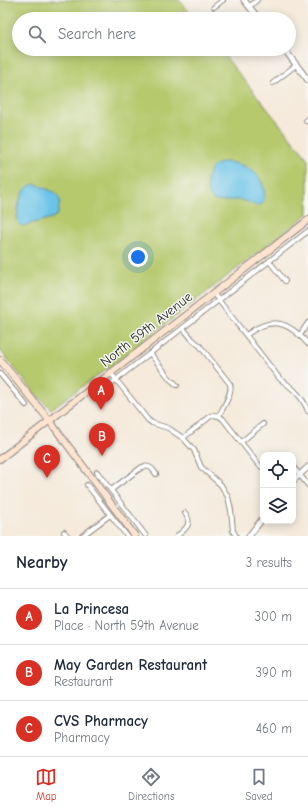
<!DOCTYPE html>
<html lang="en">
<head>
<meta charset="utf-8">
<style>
	body { margin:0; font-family:"Comic Neue",sans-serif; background:#f6f6f7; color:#1f2937 }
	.controls { position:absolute; right:12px; bottom:12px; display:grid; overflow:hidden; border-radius:8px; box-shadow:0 2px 10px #0003 }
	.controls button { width:36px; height:36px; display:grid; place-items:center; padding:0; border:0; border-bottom:1px solid #e0e1e3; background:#fff; color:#1f2937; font:20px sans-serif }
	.you { position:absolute; left:138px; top:257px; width:14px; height:14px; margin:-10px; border:3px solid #fff; border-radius:50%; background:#1a73e8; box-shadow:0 0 0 6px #1a73e833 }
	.badge { display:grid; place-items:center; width:26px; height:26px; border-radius:50%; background:#d93025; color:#fff; font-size:13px; font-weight:700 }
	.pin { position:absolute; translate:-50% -33px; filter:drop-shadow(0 1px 2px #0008) }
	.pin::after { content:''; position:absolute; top:21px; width:14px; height:12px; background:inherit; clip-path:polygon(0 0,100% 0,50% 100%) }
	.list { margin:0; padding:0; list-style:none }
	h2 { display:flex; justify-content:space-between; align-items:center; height:52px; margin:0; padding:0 16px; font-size:17px }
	h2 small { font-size:13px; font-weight:400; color:#747a83 }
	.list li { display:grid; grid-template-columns:26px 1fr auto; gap:12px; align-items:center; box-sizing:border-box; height:56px; padding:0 16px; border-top:1px solid #e0e1e3 }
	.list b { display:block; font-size:15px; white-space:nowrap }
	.list p { margin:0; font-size:13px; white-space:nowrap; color:#747a83 }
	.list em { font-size:13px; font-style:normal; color:#747a83 }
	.icon { flex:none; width:22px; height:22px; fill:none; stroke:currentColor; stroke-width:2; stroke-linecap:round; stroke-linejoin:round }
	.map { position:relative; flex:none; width:308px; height:536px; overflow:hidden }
	.search { position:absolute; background:#fff; box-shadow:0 2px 10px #0003; left:12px; right:12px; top:12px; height:44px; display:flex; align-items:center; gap:10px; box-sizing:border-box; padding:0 14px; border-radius:22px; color:#747a83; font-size:15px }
	.sheet { height:220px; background:#fff }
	nav { display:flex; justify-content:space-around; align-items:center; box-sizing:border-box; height:56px; border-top:1px solid #e0e1e3; background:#fff; font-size:11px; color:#747a83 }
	nav a { display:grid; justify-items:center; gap:2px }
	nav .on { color:#d93025 }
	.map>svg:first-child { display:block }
	.green { fill:#b6c96d; stroke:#707a4c }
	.water { fill:#6ac4e8; stroke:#4a788a }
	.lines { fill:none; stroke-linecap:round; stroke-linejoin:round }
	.minor-casing { stroke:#908a83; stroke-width:6 }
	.tertiary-casing { stroke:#908a83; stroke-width:7 }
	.secondary-casing { stroke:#908a83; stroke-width:8 }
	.minor { stroke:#fff; stroke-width:4 }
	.tertiary { stroke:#fff; stroke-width:5 }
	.secondary { stroke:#fde4d1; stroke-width:6 }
	.labels { text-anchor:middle; stroke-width:3; stroke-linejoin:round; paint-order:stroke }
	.street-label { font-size:14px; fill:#2b2b2b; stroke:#f6f6f2 }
</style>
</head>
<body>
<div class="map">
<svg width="308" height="536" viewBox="0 0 308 536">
	<rect width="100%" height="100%" fill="#f6f6f2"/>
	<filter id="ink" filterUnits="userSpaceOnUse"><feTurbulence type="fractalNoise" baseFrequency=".025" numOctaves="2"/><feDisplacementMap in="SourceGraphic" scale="8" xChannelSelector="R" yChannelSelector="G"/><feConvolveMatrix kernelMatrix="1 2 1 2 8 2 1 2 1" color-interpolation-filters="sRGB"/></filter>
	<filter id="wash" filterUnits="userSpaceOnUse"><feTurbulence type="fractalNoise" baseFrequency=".012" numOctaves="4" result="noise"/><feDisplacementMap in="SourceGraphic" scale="16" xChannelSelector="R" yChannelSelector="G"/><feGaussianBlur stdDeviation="0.9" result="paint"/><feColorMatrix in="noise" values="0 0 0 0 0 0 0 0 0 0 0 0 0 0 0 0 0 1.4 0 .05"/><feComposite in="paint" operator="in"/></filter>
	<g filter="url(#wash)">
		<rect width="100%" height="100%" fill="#f5eadb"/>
		<path class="green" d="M0,0H179L195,19H19V49H219L308,159V214L111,366L51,409L36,395L0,350Z"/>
		<path class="water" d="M223,162C240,162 260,170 264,189C265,194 265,199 262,204L257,206C251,204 246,200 240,200C227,199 213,208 208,191C207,186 206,181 208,176C210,168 215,164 223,162Z
			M36,184L56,193L60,201L58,212L57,215L52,218L22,226L19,224C14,213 21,184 36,184Z"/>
	</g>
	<g filter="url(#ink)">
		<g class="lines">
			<g class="minor-casing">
				<path id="minor" d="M214,7L223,0
					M249,7L257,0
					M273,83L296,65
					M306,121L308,119
					M269,261L285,281
					M213,293L280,379C293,388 302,396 308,411
					M183,328L192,339L200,346L230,384C233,393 223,407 219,416L223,419L258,464L263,468
					M246,335C272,316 288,321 308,344
					M300,335L308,323
					M150,353L170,379L177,385
					M110,372L148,420L152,423L168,428L183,438L194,450L201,467L221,485L228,497L231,510L233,531L236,536
					M0,374L26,405
					M100,392L308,231
					M183,438L211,416L214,415L219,416
					M241,442L263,424
					M293,467L308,485
					M97,472L146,536
					M87,485L127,536
					M111,490L142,467C149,465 152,468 156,474
					M64,532L68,536
					M82,536L110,515
					M177,536C186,529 193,523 185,513"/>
			</g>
			<g class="tertiary-casing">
				<path id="tertiary" d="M244,0L259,19
					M284,49L308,80
					M293,481L308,467
					M249,536L263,518"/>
			</g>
			<g class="secondary-casing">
				<path id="secondary" d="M0,360L49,420L135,536
					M0,459L308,220"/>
			</g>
			<use href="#minor" class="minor"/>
			<use href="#tertiary" class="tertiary"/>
			<use href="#secondary" class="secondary"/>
		</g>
	</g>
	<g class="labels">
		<g class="street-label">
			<text transform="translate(146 329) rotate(-38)" y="5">North 59th Avenue</text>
		</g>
	</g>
</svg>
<div class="controls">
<button><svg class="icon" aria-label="locate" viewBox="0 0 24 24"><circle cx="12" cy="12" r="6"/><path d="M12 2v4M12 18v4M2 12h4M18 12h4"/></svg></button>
<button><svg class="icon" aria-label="layers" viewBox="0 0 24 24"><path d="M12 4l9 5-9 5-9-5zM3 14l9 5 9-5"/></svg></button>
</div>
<div class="you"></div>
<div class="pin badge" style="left:101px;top:410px">A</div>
<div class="pin badge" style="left:102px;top:456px">B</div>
<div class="pin badge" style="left:47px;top:478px">C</div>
<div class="search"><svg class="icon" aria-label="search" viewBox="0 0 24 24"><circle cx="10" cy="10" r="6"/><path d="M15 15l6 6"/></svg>Search here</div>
</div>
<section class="sheet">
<h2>Nearby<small>3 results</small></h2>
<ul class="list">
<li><span class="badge">A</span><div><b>La Princesa</b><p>Place · North 59th Avenue</p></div><em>300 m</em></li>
<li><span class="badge">B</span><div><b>May Garden Restaurant</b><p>Restaurant</p></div><em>390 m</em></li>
<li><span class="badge">C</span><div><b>CVS Pharmacy</b><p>Pharmacy</p></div><em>460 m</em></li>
</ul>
</section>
<nav>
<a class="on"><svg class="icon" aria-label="map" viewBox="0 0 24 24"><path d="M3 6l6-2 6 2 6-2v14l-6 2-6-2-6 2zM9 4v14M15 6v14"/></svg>Map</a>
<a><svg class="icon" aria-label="directions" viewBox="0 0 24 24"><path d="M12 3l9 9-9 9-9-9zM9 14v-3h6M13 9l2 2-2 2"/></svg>Directions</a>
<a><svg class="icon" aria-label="saved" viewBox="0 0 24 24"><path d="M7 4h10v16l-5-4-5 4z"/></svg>Saved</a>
</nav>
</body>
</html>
